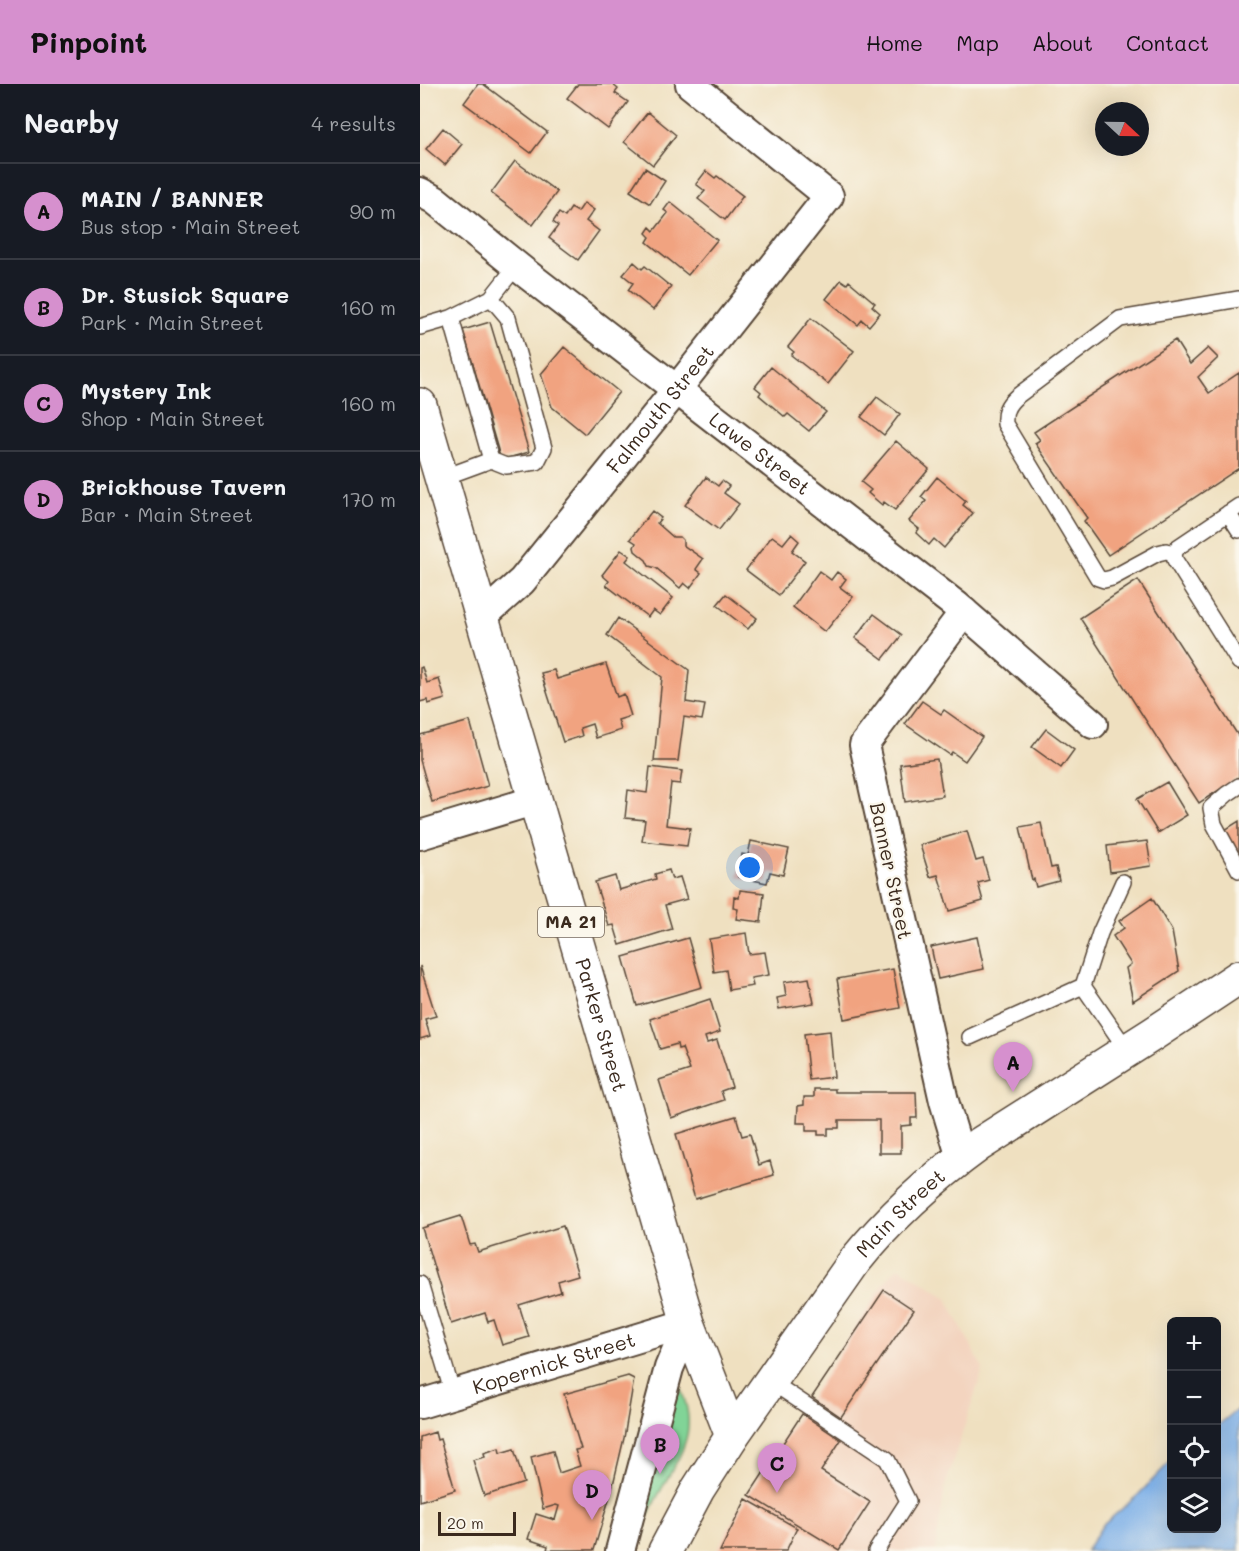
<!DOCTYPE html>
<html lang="en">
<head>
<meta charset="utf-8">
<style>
	body { margin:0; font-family:Mali,sans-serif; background:#20242c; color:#f1f3f6 }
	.controls { position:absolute; right:18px; bottom:18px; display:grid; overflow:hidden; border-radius:9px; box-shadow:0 6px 24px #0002 }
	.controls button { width:54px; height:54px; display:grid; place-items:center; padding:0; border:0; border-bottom:2px solid #363941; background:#171b24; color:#f1f3f6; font:30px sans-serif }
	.compass { position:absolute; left:675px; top:18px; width:54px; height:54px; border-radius:50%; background:#171b24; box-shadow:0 6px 24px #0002; rotate:112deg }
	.scale { position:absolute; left:18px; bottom:15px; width:78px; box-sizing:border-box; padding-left:6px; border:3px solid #3b2a1e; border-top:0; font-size:16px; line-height:21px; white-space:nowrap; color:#3b2a1e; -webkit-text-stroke:4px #fbf7ec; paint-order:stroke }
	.you { position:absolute; left:330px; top:784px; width:21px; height:21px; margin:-15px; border:4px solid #fff; border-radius:50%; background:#1a73e8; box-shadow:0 0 0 9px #1a73e833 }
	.badge { display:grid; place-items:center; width:39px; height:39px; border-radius:50%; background:#d690ce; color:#111; font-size:20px; font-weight:700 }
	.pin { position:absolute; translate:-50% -50px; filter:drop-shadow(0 2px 3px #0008) }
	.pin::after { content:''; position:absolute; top:32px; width:21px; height:18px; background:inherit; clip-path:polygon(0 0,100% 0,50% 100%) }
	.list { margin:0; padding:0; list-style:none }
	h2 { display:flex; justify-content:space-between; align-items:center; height:78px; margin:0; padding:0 24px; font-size:26px }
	h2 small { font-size:20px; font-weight:400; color:#9ea1a6 }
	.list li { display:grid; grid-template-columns:39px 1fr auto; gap:18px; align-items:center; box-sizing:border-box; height:96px; padding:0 24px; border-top:2px solid #363941 }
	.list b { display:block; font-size:22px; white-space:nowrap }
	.list p { margin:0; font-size:20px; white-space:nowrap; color:#9ea1a6 }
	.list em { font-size:20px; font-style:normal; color:#9ea1a6 }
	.icon { flex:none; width:33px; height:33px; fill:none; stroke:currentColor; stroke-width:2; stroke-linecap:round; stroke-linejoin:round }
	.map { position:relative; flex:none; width:819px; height:1467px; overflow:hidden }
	header { display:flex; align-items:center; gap:36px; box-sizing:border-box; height:84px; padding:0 30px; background:#d690ce; color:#111 }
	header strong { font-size:28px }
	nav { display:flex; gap:33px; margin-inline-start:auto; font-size:21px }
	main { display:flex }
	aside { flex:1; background:#171b24 }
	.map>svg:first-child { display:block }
	.built { fill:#f3d4bf }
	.green { fill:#81d497; stroke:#5e7f5a; stroke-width:1.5 }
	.water { fill:#7aaee7; stroke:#5a6c82; stroke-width:1.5 }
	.building { fill:#f1a380 }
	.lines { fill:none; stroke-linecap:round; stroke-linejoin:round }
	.service-casing { stroke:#564536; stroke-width:18 }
	.minor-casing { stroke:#564536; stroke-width:32 }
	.secondary-casing { stroke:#564536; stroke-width:36 }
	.primary-casing { stroke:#564536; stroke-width:36 }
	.service { stroke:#fff; stroke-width:15 }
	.minor { stroke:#fff; stroke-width:28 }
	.secondary { stroke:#fff; stroke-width:33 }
	.primary { stroke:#fff; stroke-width:33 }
	.labels { text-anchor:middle; stroke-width:4.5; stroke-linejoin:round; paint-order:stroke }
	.shield { fill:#fbf7ec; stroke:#75685c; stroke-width:1.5 }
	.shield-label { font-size:18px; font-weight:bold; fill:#3b2a1e }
	.street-label { font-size:20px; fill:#3b2a1e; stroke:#fbf7ec }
</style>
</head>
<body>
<header>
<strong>Pinpoint</strong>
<nav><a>Home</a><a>Map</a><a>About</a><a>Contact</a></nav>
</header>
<main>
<aside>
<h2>Nearby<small>4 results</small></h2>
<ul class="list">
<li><span class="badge">A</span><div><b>MAIN / BANNER</b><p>Bus stop · Main Street</p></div><em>90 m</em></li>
<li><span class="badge">B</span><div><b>Dr. Stusick Square</b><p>Park · Main Street</p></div><em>160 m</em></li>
<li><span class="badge">C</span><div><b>Mystery Ink</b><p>Shop · Main Street</p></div><em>160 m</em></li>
<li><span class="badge">D</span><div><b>Brickhouse Tavern</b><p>Bar · Main Street</p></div><em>170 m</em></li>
</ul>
</aside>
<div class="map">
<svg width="819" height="1467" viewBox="0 0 819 1467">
	<rect width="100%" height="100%" fill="#fbf7ec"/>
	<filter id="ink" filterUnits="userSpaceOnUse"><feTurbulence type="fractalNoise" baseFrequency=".0167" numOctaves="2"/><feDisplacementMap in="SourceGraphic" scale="12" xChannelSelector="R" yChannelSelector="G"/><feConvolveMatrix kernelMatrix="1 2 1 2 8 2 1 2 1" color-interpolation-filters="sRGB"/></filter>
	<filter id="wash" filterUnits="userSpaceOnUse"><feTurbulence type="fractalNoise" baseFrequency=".008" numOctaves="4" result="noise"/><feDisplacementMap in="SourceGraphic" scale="24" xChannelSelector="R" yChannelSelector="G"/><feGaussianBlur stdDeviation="1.35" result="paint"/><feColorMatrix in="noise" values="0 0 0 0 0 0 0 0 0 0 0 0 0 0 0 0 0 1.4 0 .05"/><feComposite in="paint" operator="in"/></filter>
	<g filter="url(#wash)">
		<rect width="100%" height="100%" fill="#efe0c0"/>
		<path class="built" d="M478,1183L526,1213L563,1285L525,1402L515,1467H296L326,1411L464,1199Z"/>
		<path class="green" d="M256,1296C281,1342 264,1365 241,1406C233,1419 227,1434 220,1448L217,1449Z"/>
		<path class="water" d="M819,1324V1467H666L682,1442L718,1411L751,1377L752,1444H796L797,1342Z"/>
		<g id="blocks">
			<path class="building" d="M58,0H63L127,48L111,69L44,19Z
				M158,0H192L198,5L195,9L208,18L188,45L147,14Z
				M228,28L256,51L233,81L204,58Z
				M23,44L42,60L25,81L6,65Z
				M95,77L137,108L113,141L71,109Z
				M225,84L245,97L230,120L210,107Z
				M286,87L295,94L297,92L323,112L305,136L278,115L285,107L276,100Z
				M250,118L297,156L268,191L227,158L230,153L226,149L230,143L234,147L248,129L244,126Z
				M164,119L174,126L166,137L179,147L158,176L129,154L138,142L133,138L139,129L145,133L151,124L158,128Z
				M214,178L222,185L225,182L251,203L233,226L208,206L213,199L203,191Z
				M421,196L427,200L429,197L455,219L452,222L460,229L449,242L442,236L438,241L406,215Z
				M391,234L434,267L408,300L371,271L374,268L368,263Z
				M70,238L109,368L81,376L43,246Z
				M755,256L770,280L788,264L798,274L778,293L789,309L819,289V384L688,471L664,437L667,434L615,359L620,356L614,348Z
				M144,263L199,308L165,350L132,323L121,290Z
				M351,283L406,328L389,347L368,330L365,333L339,311L341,308L335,303Z
				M457,313L480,330L464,351L441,333Z
				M476,357L509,385L475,426L464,418L462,421L448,409L451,406L441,398Z
				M286,393L298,402L302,397L309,402L304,409L319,420L299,446L265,421Z
				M517,393L546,417L543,421L553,429L524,464L514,455L509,461L496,449L499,445L489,437L506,417L501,413Z
				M232,427L241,434L237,439L253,453H260L263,456V461L283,475L276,485L281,489L270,504L264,499L260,504L236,484L229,482L226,476L215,467L214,463L216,459L210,455Z
				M371,450L379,457L372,467L385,477L359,511L326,486L352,452L363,460Z
				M201,466L210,472L206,477L253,514L240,531L233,526L228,533L186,501L189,497L182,491Z
				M399,487L411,496L417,488L426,495L420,503L433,513L405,548L373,523Z
				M718,496L819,653V693L779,719L660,534Z
				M306,510L337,534L328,545L297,521Z
				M454,530L482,551L463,575L435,554Z
				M198,534L269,586L266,618L285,621L282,636L264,633L258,677H234L242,593L187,551Z
				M186,580L197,613L204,610L211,632L198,636L201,646L176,654L172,640L160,644L162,652L143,658L121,589L134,586L137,595Z
				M2,583L7,599L19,595L25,615L8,620L7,616L0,618V584Z
				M502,617L521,630L524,626L562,653L545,677L532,668L530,671L485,640Z
				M50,637L68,702L12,718L0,676V651Z
				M626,645L654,666L641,684L612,663Z
				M517,675L523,712L485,718L480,680Z
				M230,683L262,687L260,700L251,699L246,741L270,744L267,762L222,757L225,736L205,734L208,706L227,709Z
				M747,698L767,731L738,749L717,715Z
				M819,737V778L800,749Z
				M621,739L631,784L636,783L639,797L616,803L614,795L612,796L600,743Z
				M547,747L556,777L563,775L569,796L558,799L563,817L529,827L518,791L510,793L500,761Z
				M331,757L369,765L363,791L350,788L347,799L318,793L322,770L328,771Z
				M727,757L731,782L690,788L687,762Z
				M249,786L252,795L260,793L267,815L245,821L252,845L200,861L194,841L189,842L175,798L195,792L199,806L236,795L235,790Z
				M320,806L344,809L341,838L316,835L318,825L313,824L314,813L319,814Z
				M732,814L752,847L759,887L713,917L706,884L711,880L693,852L704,844L699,837Z
				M326,849L329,870L345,868L349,891L331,894L333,902L309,906L306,886L294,888L289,855Z
				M557,853L564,885L518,895L511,863Z
				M268,854L282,903L217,922L203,873Z
				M0,882L16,932L5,935L10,952L0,955Z
				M473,885L480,924L424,935L417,895Z
				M389,894L394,919L359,925L357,914L366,912L364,898Z
				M290,915L300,948L285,953L287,959L297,956L312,1003L301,1007L304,1016L251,1034L239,996L270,986L262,964L258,965L257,960L240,965L230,935Z
				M410,947L414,993L389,996L384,950Z
				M394,1005H415V1008H496L497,1034H491V1041L481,1042V1069H459V1036H419V1044H408V1051H398V1047H386V1039H377L378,1022L384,1021V1013H394Z
				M316,1032L322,1052L330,1050L339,1081L350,1077L354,1091L275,1115L256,1050Z
				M41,1132L50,1161L55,1160L58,1168L143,1142L158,1191L138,1197L141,1208L99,1221L109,1253L82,1261L74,1236L68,1238L65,1229L31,1240L2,1144Z
				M464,1206L494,1226L421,1333L392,1313Z
				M208,1292L214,1295L204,1354L192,1405L174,1466H127L128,1462L108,1455L116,1430L135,1436L139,1422L136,1421L123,1425L111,1373L133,1367L139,1389L160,1382L155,1366L161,1365L144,1310Z
				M382,1330L421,1356L401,1387L450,1418L419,1466L329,1411Z
				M15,1348L17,1356L20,1355L35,1406L0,1417V1353Z
				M79,1364L80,1369L94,1365L104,1399L64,1412L53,1376L65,1373L64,1369Z
				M326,1415L377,1444L366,1467H300Z"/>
		</g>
	</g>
	<g filter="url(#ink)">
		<use href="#blocks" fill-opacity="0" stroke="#564536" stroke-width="1.5"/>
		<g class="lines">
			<g class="service-casing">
				<path id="service" d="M31,234L71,376L86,382L117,378L124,364L88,234L71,214
					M0,243L31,234L71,214L97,181
					M22,394L71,376
					M819,422L758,463L754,469L755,476L819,578
					M808,429L819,446
					M754,469L746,467L738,469L692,494L684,496L678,494L585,340C584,328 587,321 596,313L700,235L819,215
					M819,702L807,710L791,724L794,740L819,786
					M663,902L680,849L703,798
					M550,953L663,902L707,966
					M0,1200L33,1310
					M350,1297L467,1375L488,1417L456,1467"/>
			</g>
			<g class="minor-casing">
				<g id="minor">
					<path id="s1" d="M0,108L15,116L103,187L537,522L673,640"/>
					<path id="s2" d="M63,532L102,497L257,305L409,112L270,0"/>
					<path d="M0,751L116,716"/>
					<path d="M541,1074L524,1017L444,661L544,528"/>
					<path id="s3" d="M0,1320L268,1239"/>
					<path d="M200,1467L249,1284L268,1239"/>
				</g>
			</g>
			<g class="secondary-casing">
				<g id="secondary">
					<path id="s4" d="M312,1352L434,1178C470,1133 513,1094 560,1060L733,950L819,893"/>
				</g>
			</g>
			<g class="primary-casing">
				<g id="primary">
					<path id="s5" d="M0,321L268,1239L312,1352L278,1405L245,1467"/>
				</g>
			</g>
			<use href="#service" class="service"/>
			<use href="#minor" class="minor"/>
			<use href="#secondary" class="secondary"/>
			<use href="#primary" class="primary"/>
		</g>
	</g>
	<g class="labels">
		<rect class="shield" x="118" y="823" width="66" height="30" rx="4.5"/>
		<g class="shield-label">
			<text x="151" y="844">MA 21</text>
		</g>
		<g class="street-label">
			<text dy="7" stroke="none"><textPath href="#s2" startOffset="273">Falmouth Street</textPath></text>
			<text dy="7" stroke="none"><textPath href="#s1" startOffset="429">Lawe Street</textPath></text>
			<text transform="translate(471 787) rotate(78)" y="7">Banner Street</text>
			<text dy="7" stroke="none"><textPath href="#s5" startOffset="646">Parker Street</textPath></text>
			<text dy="7" stroke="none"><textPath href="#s4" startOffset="280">Main Street</textPath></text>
			<text dy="7" stroke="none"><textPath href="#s3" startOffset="140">Kopernick Street</textPath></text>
		</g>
	</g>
</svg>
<div class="controls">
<button>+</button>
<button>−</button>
<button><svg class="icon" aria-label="locate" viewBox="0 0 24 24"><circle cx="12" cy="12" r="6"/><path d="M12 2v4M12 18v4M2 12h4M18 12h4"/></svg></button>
<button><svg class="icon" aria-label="layers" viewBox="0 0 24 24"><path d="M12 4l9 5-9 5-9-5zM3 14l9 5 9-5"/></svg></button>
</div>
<svg class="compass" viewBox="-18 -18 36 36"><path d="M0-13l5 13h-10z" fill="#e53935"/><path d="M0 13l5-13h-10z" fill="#9ea1a6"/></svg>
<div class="scale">20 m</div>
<div class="you"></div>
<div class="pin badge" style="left:593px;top:1008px">A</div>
<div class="pin badge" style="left:240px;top:1390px">B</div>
<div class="pin badge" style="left:357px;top:1409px">C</div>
<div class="pin badge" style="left:172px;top:1436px">D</div>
</div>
</main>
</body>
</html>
